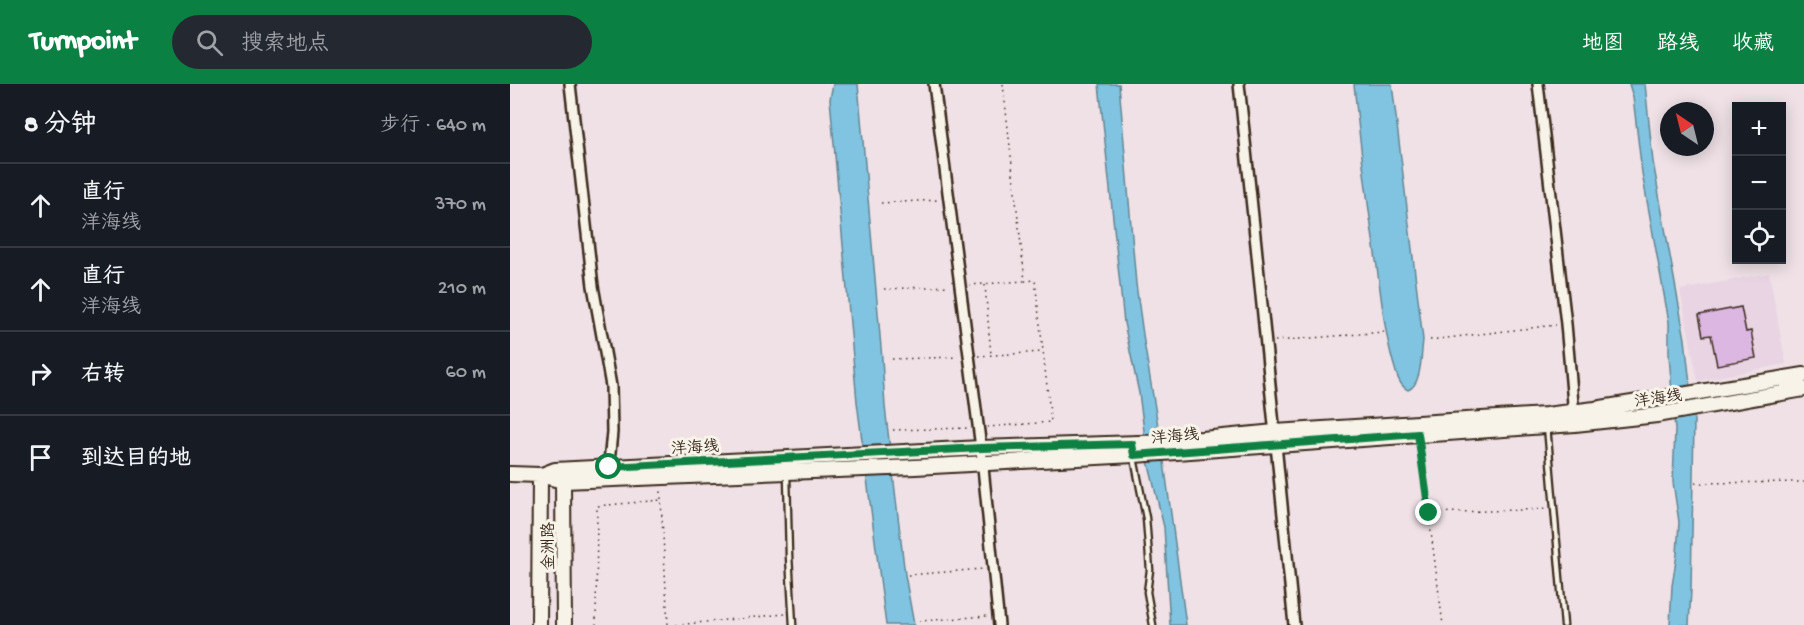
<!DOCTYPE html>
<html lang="zh">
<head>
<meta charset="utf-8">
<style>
	body { margin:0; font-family:"Gochi Hand","LXGW WenKai TC",sans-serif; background:#242831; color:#f1f3f6 }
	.controls { position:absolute; right:18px; top:18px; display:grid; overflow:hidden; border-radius:0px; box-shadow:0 3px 15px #0003 }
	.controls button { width:54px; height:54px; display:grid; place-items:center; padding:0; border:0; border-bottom:2px solid #363941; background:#171b24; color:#f1f3f6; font:30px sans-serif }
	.compass { position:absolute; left:1150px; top:18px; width:54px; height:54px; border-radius:50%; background:#171b24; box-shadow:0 3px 15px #0003; rotate:325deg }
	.stop { position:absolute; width:18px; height:18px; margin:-14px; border:4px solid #0b8043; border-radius:50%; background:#fff }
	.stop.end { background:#0b8043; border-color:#fff; box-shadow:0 2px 6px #0008 }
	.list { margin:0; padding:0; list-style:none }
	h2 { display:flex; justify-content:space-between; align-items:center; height:78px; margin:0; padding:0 24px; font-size:26px }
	h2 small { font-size:20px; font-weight:400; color:#9ea1a6 }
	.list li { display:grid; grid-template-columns:39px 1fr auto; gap:18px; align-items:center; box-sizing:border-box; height:84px; padding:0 24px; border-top:2px solid #363941 }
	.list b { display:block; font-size:22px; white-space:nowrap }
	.list p { margin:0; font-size:20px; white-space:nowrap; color:#9ea1a6 }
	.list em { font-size:20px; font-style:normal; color:#9ea1a6 }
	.icon { flex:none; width:33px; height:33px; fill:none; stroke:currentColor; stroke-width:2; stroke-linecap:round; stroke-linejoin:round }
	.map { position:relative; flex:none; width:1294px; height:541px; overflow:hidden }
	header { display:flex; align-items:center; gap:36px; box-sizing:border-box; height:84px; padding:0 30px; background:#0b8043; color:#fff }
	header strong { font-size:28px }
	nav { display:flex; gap:33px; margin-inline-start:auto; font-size:21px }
	.search { width:420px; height:54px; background:#242831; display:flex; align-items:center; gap:15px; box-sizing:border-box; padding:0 21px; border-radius:33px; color:#9ea1a6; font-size:22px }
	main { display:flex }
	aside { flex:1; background:#171b24 }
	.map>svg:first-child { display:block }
	.built { fill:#e9d4e4 }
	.water { fill:#80c4e1; stroke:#648693; stroke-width:1.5 }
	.building { fill:#dcb7e1; stroke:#3b2a1e; stroke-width:1.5 }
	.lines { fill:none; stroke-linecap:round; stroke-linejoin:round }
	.lane-casing { stroke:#3b2a1e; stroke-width:9 }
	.street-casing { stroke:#3b2a1e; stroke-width:14 }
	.secondary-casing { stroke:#3b2a1e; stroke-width:18 }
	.path { stroke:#3b2a1e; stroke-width:1.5; stroke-dasharray:1.5 4.5; stroke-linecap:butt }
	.lane { stroke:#f7f3e8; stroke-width:4.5 }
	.street { stroke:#f7f3e8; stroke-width:9 }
	.secondary { stroke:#f7f3e8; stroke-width:14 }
	.route { stroke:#0b8043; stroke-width:8 }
	.labels { text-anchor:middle; stroke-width:6; stroke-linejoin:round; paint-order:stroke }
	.street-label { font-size:16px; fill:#3b2a1e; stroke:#f7f3e8 }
</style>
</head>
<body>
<header>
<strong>Turnpoint</strong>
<div class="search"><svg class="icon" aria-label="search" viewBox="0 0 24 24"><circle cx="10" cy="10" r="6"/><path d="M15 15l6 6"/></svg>搜索地点</div>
<nav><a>地图</a><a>路线</a><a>收藏</a></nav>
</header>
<main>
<aside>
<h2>8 分钟<small>步行 · 640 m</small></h2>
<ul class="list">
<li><svg class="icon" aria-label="ahead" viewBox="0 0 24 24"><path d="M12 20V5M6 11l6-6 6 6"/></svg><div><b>直行</b><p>洋海线</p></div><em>370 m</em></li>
<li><svg class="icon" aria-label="ahead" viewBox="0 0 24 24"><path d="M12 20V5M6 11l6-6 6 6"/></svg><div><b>直行</b><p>洋海线</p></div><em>210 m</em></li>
<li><svg class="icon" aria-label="right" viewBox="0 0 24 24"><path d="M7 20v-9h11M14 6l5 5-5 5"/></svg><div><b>右转</b></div><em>60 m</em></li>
<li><svg class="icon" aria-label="arrive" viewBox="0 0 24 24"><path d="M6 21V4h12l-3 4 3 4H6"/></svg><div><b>到达目的地</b></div></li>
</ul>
</aside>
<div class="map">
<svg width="1294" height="541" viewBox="0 0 1294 541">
	<rect width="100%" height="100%" fill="#efe1e6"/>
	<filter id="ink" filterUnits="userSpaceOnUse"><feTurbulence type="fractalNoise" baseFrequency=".0167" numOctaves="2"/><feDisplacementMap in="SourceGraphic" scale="12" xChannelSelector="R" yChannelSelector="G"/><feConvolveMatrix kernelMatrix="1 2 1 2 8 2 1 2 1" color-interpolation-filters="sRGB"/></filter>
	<g filter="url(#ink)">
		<path class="built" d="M1259,189L1276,280L1188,297L1170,206Z"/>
		<path class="water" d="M323,0H348L372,275L375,323L395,491L404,541H376L347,318L320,15Z
			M589,0H609L626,200L634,258L654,378L676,541H660L654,443L638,377L629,309L614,239Z
			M844,0H882L913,256C911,270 912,301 898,306C891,303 888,295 886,288C875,254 872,218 867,183C858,122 850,61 844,0Z
			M1119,0H1135L1143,78L1175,255L1184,337L1181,506L1179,541H1160L1162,502L1167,470L1169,438L1163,398L1165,346L1159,271V238L1132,89L1123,13Z"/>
		<path class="building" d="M1231,223L1236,248L1241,247L1246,274L1207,281L1201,251L1193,252L1189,231Z"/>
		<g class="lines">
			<g class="lane-casing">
				<path id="lane" d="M1037,342L1054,541
					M624,374L636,434L640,486L637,508L643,541
					M277,391L279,472L283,541"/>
			</g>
			<g class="street-casing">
				<path id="street" d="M60,0L83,202L101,302L102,348L98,389
					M424,0L471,364L489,541
					M729,0L746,161L784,541
					M1028,0L1056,240L1064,331"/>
			</g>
			<g class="secondary-casing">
				<path id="secondary" d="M0,390L30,391L53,397L405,383L624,371L1065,340L1147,331L1294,305
					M48,390L53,397L54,541
					M32,391L45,386L471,364L661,358L765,348L1036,331L1085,325L1294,291
					M29,541L30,391"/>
			</g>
			<path class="path" d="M371,119L428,116
				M459,201L514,197
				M475,201L481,271
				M374,205L439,202
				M920,256L1046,241
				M765,257L874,248
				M468,272L532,268
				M382,275L448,273
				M477,343L541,338L525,196L515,197L493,0
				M383,346L460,344
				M910,363L933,541
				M1185,399L1294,398
				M151,415V405
				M919,429L1037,425
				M398,491L473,485
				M409,537L478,532
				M86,541L87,422L151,416L158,541
				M166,541L275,530"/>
			<use href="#lane" class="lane"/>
			<use href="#street" class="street"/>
			<use href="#secondary" class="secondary"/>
		</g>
	</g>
	<g class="lines" filter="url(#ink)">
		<path class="route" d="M99,383L471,364L622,360L624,371L908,350L919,429"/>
	</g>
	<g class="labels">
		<g class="street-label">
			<text transform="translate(1148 313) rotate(-8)" y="6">洋海线</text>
			<text transform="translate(665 351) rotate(-5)" y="6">洋海线</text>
			<text transform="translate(185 362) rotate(-3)" y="6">洋海线</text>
			<text transform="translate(37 462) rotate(-90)" y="6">金洲路</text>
		</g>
	</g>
</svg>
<div class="controls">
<button>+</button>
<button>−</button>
<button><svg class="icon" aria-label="locate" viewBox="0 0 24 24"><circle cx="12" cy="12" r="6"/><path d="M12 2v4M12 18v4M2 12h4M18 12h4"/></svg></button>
</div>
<svg class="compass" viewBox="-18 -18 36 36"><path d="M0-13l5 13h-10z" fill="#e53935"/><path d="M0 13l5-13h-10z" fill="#9ea1a6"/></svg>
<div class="stop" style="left:99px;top:383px"></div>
<div class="stop end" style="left:919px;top:429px"></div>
</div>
</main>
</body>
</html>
